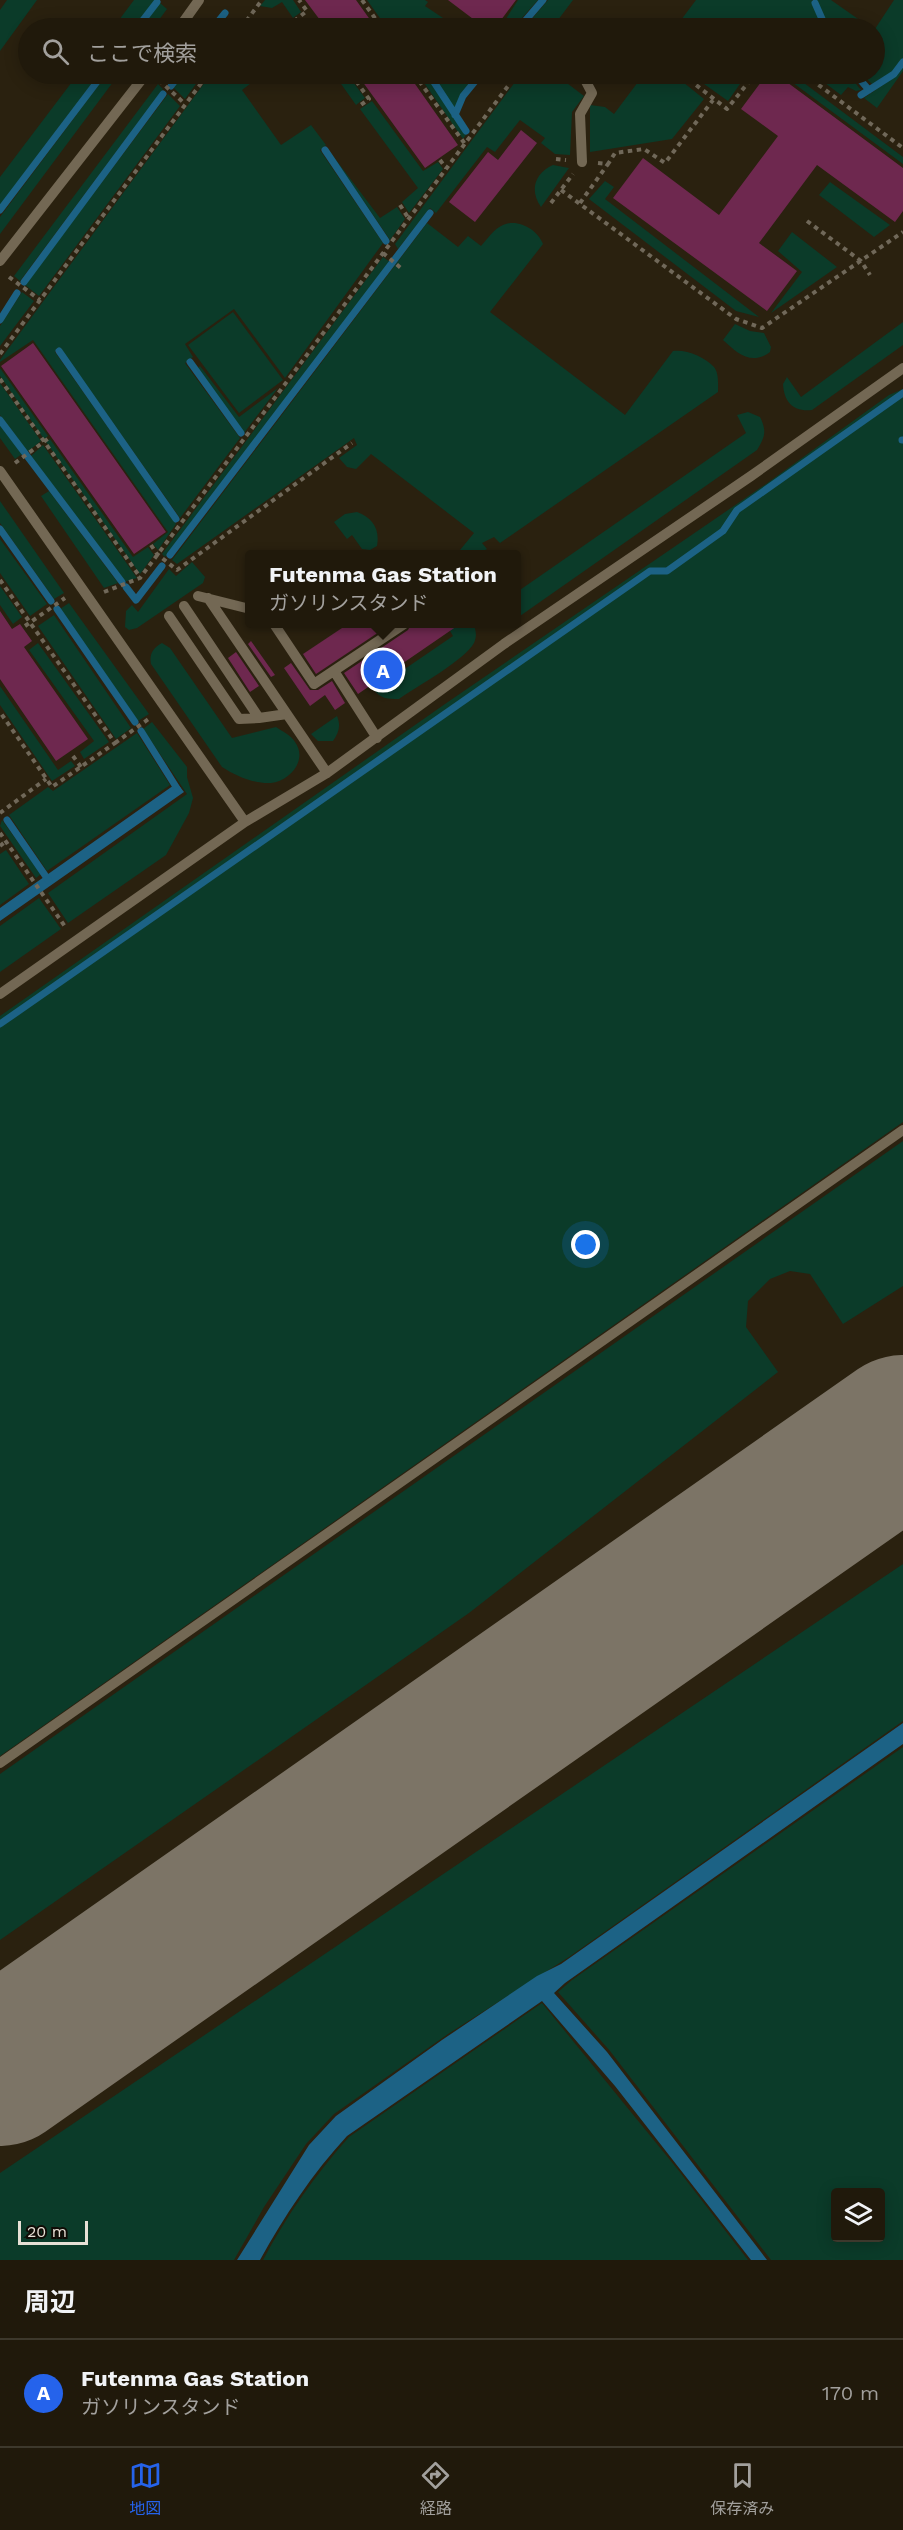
<!DOCTYPE html>
<html lang="ja">
<head>
<meta charset="utf-8">
<style>
	body { margin:0; font-family:"Work Sans","Noto Sans JP",sans-serif; background:#282214; color:#f1f3f6 }
	.controls { position:absolute; right:18px; bottom:18px; display:grid; overflow:hidden; border-radius:6px; box-shadow:0 3px 15px #0003 }
	.controls button { width:54px; height:54px; display:grid; place-items:center; padding:0; border:0; border-bottom:2px solid #3d382c; background:#20190b; color:#f1f3f6; font:30px sans-serif }
	.scale { position:absolute; left:18px; bottom:15px; width:70px; box-sizing:border-box; padding-left:6px; border:3px solid #e7e0d5; border-top:0; font-size:16px; line-height:21px; white-space:nowrap; color:#e7e0d5; -webkit-text-stroke:4px #0f0b05; paint-order:stroke }
	.you { position:absolute; left:586px; top:1245px; width:21px; height:21px; margin:-15px; border:4px solid #fff; border-radius:50%; background:#1a73e8; box-shadow:0 0 0 9px #1a73e833 }
	.badge { display:grid; place-items:center; width:39px; height:39px; border-radius:50%; background:#2563eb; color:#fff; font-size:20px; font-weight:700 }
	.pin { position:absolute; translate:-50% -50%; border:3px solid #fff; box-shadow:0 2px 6px #0006 }
	.popup { position:absolute; left:245px; top:550px; width:276px; height:78px; box-sizing:border-box; display:grid; place-content:center; border-radius:6px; background:#20190b; filter:drop-shadow(0 2px 4px #0005); font-size:20px; white-space:nowrap; color:#a2a09d }
	.popup b { font-size:22px; color:#f1f3f6 }
	.popup::after { content:''; position:absolute; left:50%; top:100%; margin-left:-12px; border:12px solid transparent; border-top-color:#20190b }
	.list { margin:0; padding:0; list-style:none }
	h2 { display:flex; justify-content:space-between; align-items:center; height:78px; margin:0; padding:0 24px; font-size:26px }
	h2 small { font-size:20px; font-weight:400; color:#a2a09d }
	.list li { display:grid; grid-template-columns:39px 1fr auto; gap:18px; align-items:center; box-sizing:border-box; height:108px; padding:0 24px; border-top:2px solid #3d382c }
	.list b { display:block; font-size:22px; white-space:nowrap }
	.list p { margin:0; font-size:20px; white-space:nowrap; color:#a2a09d }
	.list em { font-size:20px; font-style:normal; color:#a2a09d }
	.icon { flex:none; width:33px; height:33px; fill:none; stroke:currentColor; stroke-width:2; stroke-linecap:round; stroke-linejoin:round }
	.map { position:relative; flex:none; width:903px; height:2260px; overflow:hidden }
	.search { position:absolute; background:#20190b; box-shadow:0 3px 15px #0003; left:18px; right:18px; top:18px; height:66px; display:flex; align-items:center; gap:15px; box-sizing:border-box; padding:0 21px; border-radius:33px; color:#a2a09d; font-size:22px }
	.sheet { height:186px; background:#20190b }
	nav { display:flex; justify-content:space-around; align-items:center; box-sizing:border-box; height:84px; border-top:2px solid #3d382c; background:#20190b; font-size:16px; color:#a2a09d }
	nav a { display:grid; justify-items:center; gap:3px }
	nav .on { color:#2563eb }
	.map>svg:first-child { display:block }
	.green { fill:#0b3b29; fill-rule:evenodd }
	.water { fill:#1c6285 }
	.lines { fill:none; stroke-linecap:round; stroke-linejoin:round }
	.stream { stroke:#1c6285; stroke-width:7 }
	.runway { stroke:#7c7466; stroke-width:158 }
	.building { fill:#6e284f }
	.path { stroke:#706859; stroke-width:4; stroke-dasharray:4.5 4.5; stroke-linecap:butt }
	.service { stroke:#736854; stroke-width:10 }
</style>
</head>
<body>
<div class="map">
<svg width="903" height="2260" viewBox="0 0 903 2260">
	<rect width="100%" height="100%" fill="#2a210f"/>
	<path class="green" d="M7,0H37L0,51V10Z
		M134,0H155L133,28H113Z
		M265,0H293L301,12L293,18L282,2L272,8L260,6Z
		M367,0H425L428,2L425,6L458,28H387Z
		M518,0H538L513,28H500Z
		M548,0H573L552,28H524Z
		M696,0H812L822,28H675Z
		M814,0H831L871,28H829Z
		M894,0H903V58L892,72L872,84L862,74H874L875,29Z
		M160,3L167,9L153,28H141Z
		M903,67V71L877,108L864,98L896,76Z
		M78,74H99L0,205V177Z
		M107,74H119L0,234V217Z
		M183,74H203L185,99L173,87Z
		M211,74H263L242,90L281,145L311,125L326,145L320,150L383,243L285,378L234,309L185,344L193,357L185,363L240,438L180,518L61,349L57,348L55,352L176,524L158,550L153,544L168,532L33,340L0,362V360Z
		M334,74H347L365,98L356,105Z
		M418,74H430V79L466,135L463,139Z
		M435,74H477L462,92L454,110L435,79Z
		M521,74H555L584,96L572,112L570,155L555,154L541,143L545,138L520,120L495,152L487,147L436,213L430,208L398,249L395,244Z
		M644,74H673L704,99L672,139L590,152V105L605,107L614,114Z
		M690,74H747L728,101Z
		M781,74H792L903,157V164Z
		M813,74H848L861,90L856,91L848,87L841,95Z
		M158,84L163,89L20,281L14,276Z
		M168,94L180,106L39,296L25,285Z
		M372,101L423,171L438,162L443,169L409,213L402,202L418,188L360,109Z
		M330,152L380,218L397,207L405,219L390,240Z
		M553,165L569,168L541,207C529,190 535,173 553,165Z
		M605,181L614,187L605,199L759,317L736,311L589,199Z
		M830,182L890,225L874,237L819,195Z
		M427,223L458,247L468,236L481,246C488,238 494,229 503,225C518,218 538,230 543,244L490,312L625,415L673,351C686,349 705,357 714,367C719,373 718,384 718,392L500,543L494,537L482,543L487,549C478,555 470,557 460,550L474,533L371,454L356,469L347,467L339,458L357,445L354,438L177,564L172,560Z
		M792,232L837,267L771,313L802,272L778,251Z
		M383,257L390,262L165,557L162,554Z
		M22,292L34,301L0,346V326Z
		M233,312L283,380L239,413L188,345Z
		M903,322V345L812,410C793,412 784,402 783,384L787,377L801,397Z
		M735,324L750,331L764,333L771,347L770,352C751,366 737,353 723,340Z
		M200,366L239,417L278,388L244,433L198,368Z
		M0,368L48,436L44,439L0,376Z
		M0,383L41,441L27,452L0,415Z
		M903,389V1122L0,1756V1016L445,704L766,484L889,395Z
		M748,412L760,417C767,431 765,437 757,450L520,616H517V592L746,433L737,415Z
		M0,424L22,454L15,459L0,438Z
		M50,439L133,557L148,547L154,555L140,574L46,442Z
		M43,445L137,578L124,582L31,456Z
		M49,491L118,583L104,588L41,496Z
		M0,501L64,593L54,599L0,523Z
		M357,512C373,518 380,529 377,546L370,550L362,549L352,535L347,539L334,522L345,514Z
		M0,539L47,604L30,616L0,573Z
		M192,562L205,577L203,583L137,628L129,630L125,627L126,611L132,605L138,612L169,569L176,576Z
		M0,586L22,617L13,624L0,605Z
		M69,603L149,714L138,721L60,609Z
		M54,615L131,728L116,739L38,626Z
		M446,624L474,625C476,631 477,637 474,643C465,660 416,687 399,699C388,699 381,699 374,690L453,636Z
		M38,643L109,742L84,759L80,752L94,741L29,650Z
		M162,643L170,648L232,738L276,727C283,732 291,735 295,742C308,760 290,781 271,783C254,784 236,776 222,767L151,664C149,654 153,648 162,643Z
		M0,686L58,770L71,761L75,766L52,781L0,705Z
		M337,716C341,726 339,732 333,741H318L311,734Z
		M152,722L187,767V777L193,798L189,813L166,855L68,923L48,893L187,794L143,729Z
		M137,733L170,785L47,871L9,815L48,787L53,791Z
		M2,820L41,874L36,878L0,826Z
		M6,850L29,884L0,905V854Z
		M39,898L61,929L0,972V926Z
		M903,1141V1286L843,1324L810,1274L790,1271L770,1279L748,1301L746,1327L778,1372L469,1613L0,1940V1774Z
		M903,1564V1721L569,1957L448,2034L334,2114L306,2144L264,2207L234,2260H0V2173Z
		M903,1747V2260H771L610,2051L558,1992L572,1980ZM836,2192H880V2238H836Z
		M542,2003L679,2171L748,2260H263C287,2215 315,2175 349,2137Z"/>
	<path class="water" d="M177,783L184,792L0,921V908Z
		M903,1723V1744L565,1983L554,1993L607,2052L767,2260H751L615,2086L542,2001L347,2136C312,2174 285,2215 260,2260H237L309,2145L336,2116L442,2040L537,1976L561,1964Z"/>
	<g class="lines">
		<path class="stream" d="M815,3L826,28
			M137,28L157,2
			M213,28L225,13
			M519,28L543,0
			M432,74V79L466,131
			M855,74L869,90
			M171,86L180,74
			M861,95L894,74L903,62
			M455,115L463,96L481,74
			M325,150L386,241
			M0,210L103,74
			M24,282L163,94
			M0,320L17,293
			M59,351L176,519
			M190,362L241,433
			M0,420L122,582
			M902,440H903
			M0,529L51,601
			M170,555L430,213
			M126,587L136,600L162,566
			M57,609L135,722
			M141,731L178,790
			M7,820L49,881
			M0,1024L650,571H667L723,531L737,510L903,393"/>
		<path class="runway" d="M0,2067L903,1434"/>
	</g>
	<path class="building" d="M305,0H356L376,28H326Z
		M448,0H516L495,28H485Z
		M357,74H408L458,145L425,168Z
		M767,74H776L903,168V211L895,222L817,165L759,243L797,271L767,311L613,198L643,158L719,215L778,136L741,109Z
		M521,130L537,143L475,222L449,202L488,152L498,160Z
		M33,343L166,532L134,554L1,366Z
		M0,611L12,629L20,624L32,641L24,647L88,739L56,761L0,679Z
		M348,624H391L316,674L303,654Z
		M411,624H460L358,694L344,673L408,630Z
		M251,641L275,675L271,677L248,644Z
		M236,652L259,686L250,692L228,658Z
		M291,663L310,690H318L332,681L345,703L335,710L325,695L310,706L284,668Z"/>
	<g class="lines">
		<path class="path" d="M362,0L382,28
			M294,21L307,11L299,0
			M241,28L262,0
			M351,74L369,99L358,107
			M414,74L465,144
			M682,74L727,109L755,74
			M804,74L903,148
			M159,80L185,104
			M556,159L566,160
			M440,160L446,168
			M598,163L608,164L615,153L644,149L665,163L713,100
			M561,190L736,319L762,328L903,232
			M551,203L573,174
			M580,203L608,164
			M400,205L409,219
			M807,221L861,261L870,275
			M383,253L402,269
			M9,277L40,300
			M0,354L208,74
			M0,379L140,577
			M15,463L49,438
			M151,545L157,554L177,570L352,443
			M0,580L115,743L52,787L0,712
			M104,592L140,578L517,74
			M25,626L65,598
			M115,743L150,718
			M73,756L81,767
			M0,813L46,779
			M0,833L66,928
			M0,846L6,841"/>
		<path class="service" d="M179,28L199,0
			M582,74L592,93L580,114L582,162
			M0,261L146,74
			M0,471L245,822
			M198,596L250,609
			M208,598L327,773
			M184,606L259,718L287,714
			M169,616L239,719L259,718
			M274,624L314,684L404,624
			M334,671L377,738
			M0,994L245,822L327,773L504,644L751,476L903,368
			M0,1763L903,1130"/>
	</g>
</svg>
<div class="controls">
<button><svg class="icon" aria-label="layers" viewBox="0 0 24 24"><path d="M12 4l9 5-9 5-9-5zM3 14l9 5 9-5"/></svg></button>
</div>
<div class="scale">20 m</div>
<div class="you"></div>
<div class="pin badge" style="left:383px;top:670px">A</div>
<div class="popup"><b>Futenma Gas Station</b>ガソリンスタンド</div>
<div class="search"><svg class="icon" aria-label="search" viewBox="0 0 24 24"><circle cx="10" cy="10" r="6"/><path d="M15 15l6 6"/></svg>ここで検索</div>
</div>
<section class="sheet">
<h2>周辺<small></small></h2>
<ul class="list">
<li><span class="badge">A</span><div><b>Futenma Gas Station</b><p>ガソリンスタンド</p></div><em>170 m</em></li>
</ul>
</section>
<nav>
<a class="on"><svg class="icon" aria-label="map" viewBox="0 0 24 24"><path d="M3 6l6-2 6 2 6-2v14l-6 2-6-2-6 2zM9 4v14M15 6v14"/></svg>地図</a>
<a><svg class="icon" aria-label="directions" viewBox="0 0 24 24"><path d="M12 3l9 9-9 9-9-9zM9 14v-3h6M13 9l2 2-2 2"/></svg>経路</a>
<a><svg class="icon" aria-label="saved" viewBox="0 0 24 24"><path d="M7 4h10v16l-5-4-5 4z"/></svg>保存済み</a>
</nav>
</body>
</html>
